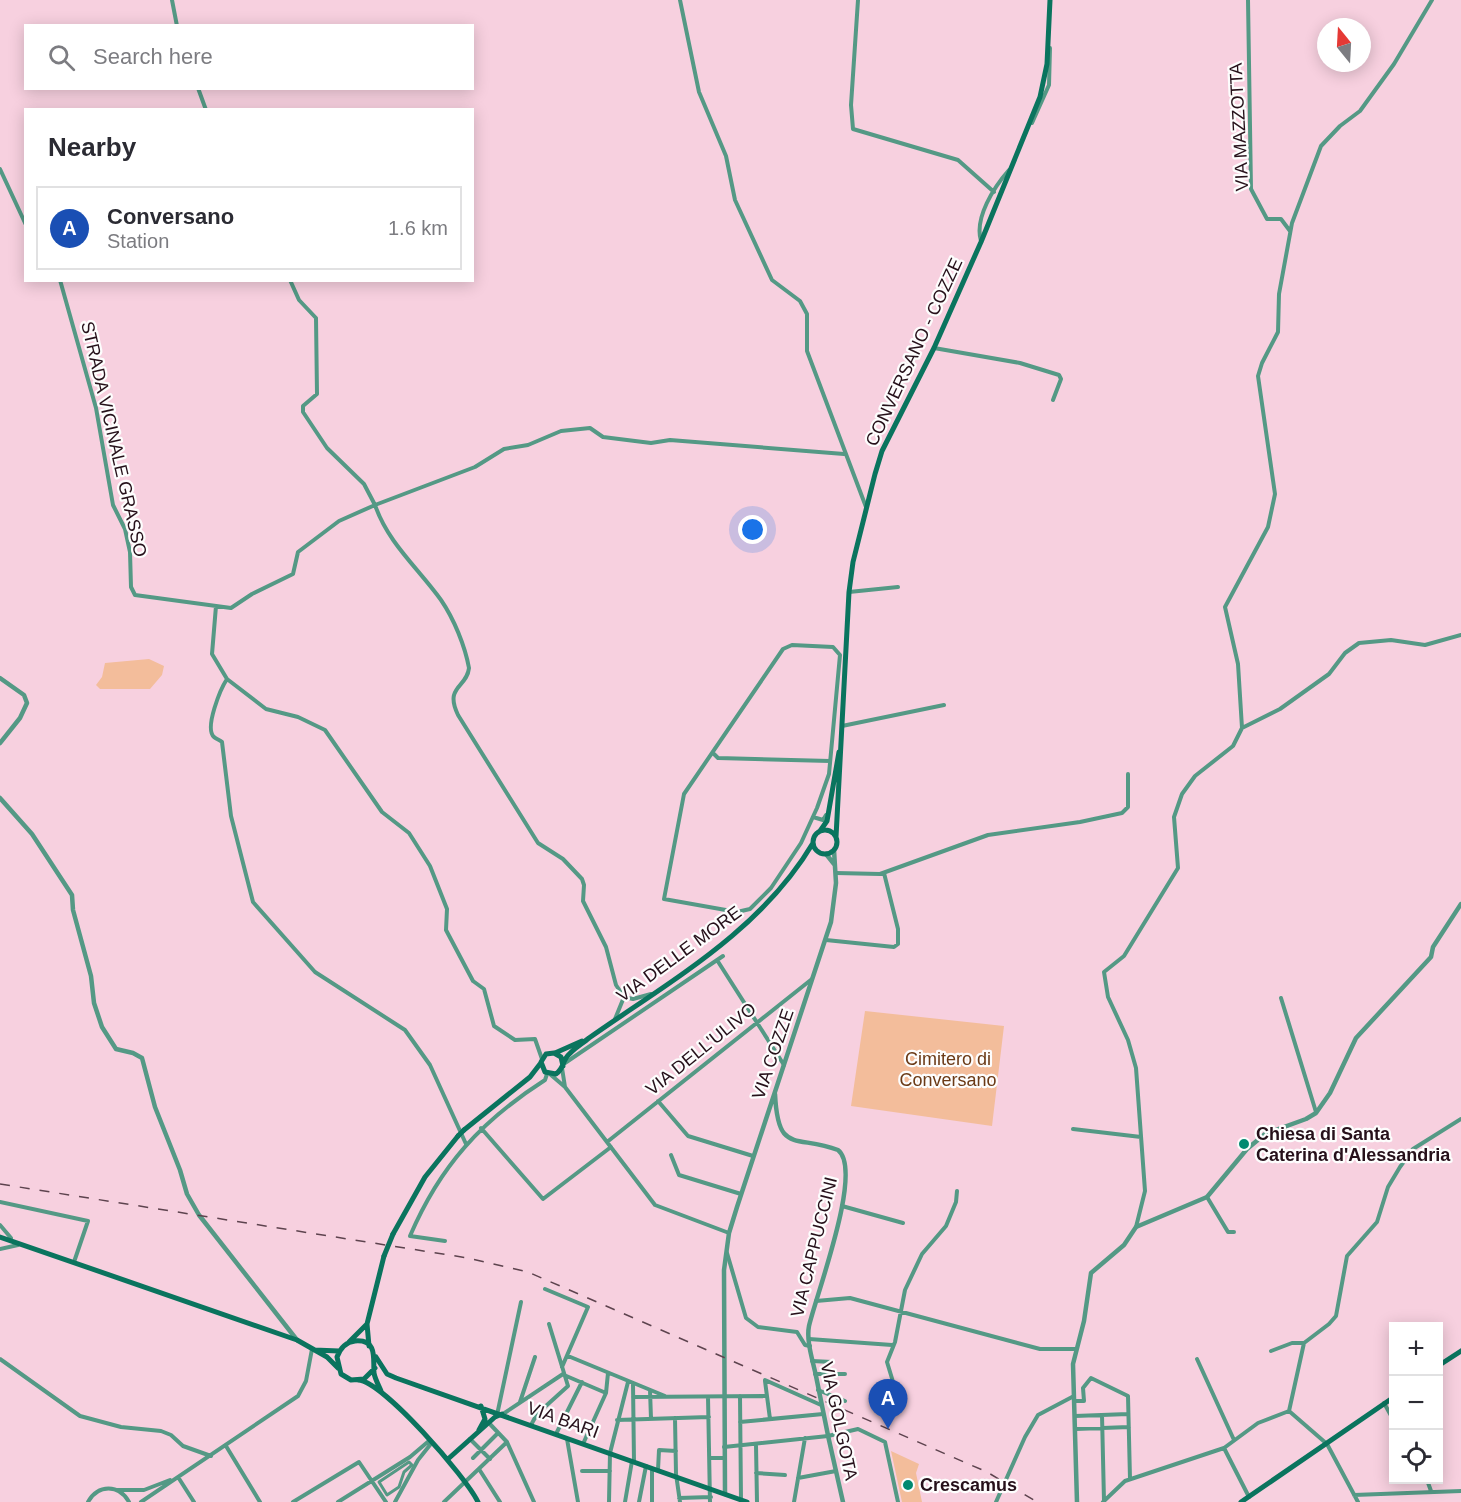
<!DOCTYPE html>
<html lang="en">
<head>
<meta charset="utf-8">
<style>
	body { margin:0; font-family:Arial,sans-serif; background:#f7f7f7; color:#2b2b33 }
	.controls { position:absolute; right:18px; bottom:18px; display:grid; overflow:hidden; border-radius:0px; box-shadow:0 3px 15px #0003 }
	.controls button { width:54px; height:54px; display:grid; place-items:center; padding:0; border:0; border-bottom:2px solid #e1e1e2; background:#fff; color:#2b2b33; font:30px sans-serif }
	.compass { position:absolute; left:1317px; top:18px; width:54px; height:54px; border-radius:50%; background:#fff; box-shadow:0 3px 15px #0003; rotate:342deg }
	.you { position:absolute; left:753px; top:530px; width:21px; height:21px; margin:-15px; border:4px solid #fff; border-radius:50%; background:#1a73e8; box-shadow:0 0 0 9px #1a73e833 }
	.badge { display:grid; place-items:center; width:39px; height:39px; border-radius:50%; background:#0f766e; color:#fff; font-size:20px; font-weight:700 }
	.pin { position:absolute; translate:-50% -50px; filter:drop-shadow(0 2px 3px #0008) }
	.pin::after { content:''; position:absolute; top:32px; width:21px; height:18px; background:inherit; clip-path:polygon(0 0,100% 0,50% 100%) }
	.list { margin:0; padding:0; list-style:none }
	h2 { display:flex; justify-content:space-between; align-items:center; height:78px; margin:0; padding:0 24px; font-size:26px }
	h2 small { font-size:20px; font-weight:400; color:#7c7c81 }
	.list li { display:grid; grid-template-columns:39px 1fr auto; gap:18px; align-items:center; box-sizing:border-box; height:84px; margin:0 12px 12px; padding:0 12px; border:2px solid #e1e1e2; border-radius:0px }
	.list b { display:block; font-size:22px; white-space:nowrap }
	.list p { margin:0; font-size:20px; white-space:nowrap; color:#7c7c81 }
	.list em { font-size:20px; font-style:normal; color:#7c7c81 }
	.icon { flex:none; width:33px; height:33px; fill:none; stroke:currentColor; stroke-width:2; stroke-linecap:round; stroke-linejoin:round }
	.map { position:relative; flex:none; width:1461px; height:1502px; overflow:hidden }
	.search { position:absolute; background:#fff; box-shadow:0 3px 15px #0003; left:24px; top:24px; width:450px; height:66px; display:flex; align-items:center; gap:15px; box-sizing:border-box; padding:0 21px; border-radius:0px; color:#7c7c81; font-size:22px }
	.panel { position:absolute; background:#fff; box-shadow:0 3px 15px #0003; left:24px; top:108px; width:450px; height:174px; border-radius:0px }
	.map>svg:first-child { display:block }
	.green { fill:#f3bd9b }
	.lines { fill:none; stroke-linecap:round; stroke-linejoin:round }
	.pedestrian { stroke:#549985; stroke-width:3 }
	.minor { stroke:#549985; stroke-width:4 }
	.tertiary { stroke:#549985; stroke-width:4.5 }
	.secondary { stroke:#0a745e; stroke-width:5 }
	.rail { stroke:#5d434e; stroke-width:1.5; stroke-dasharray:10 10; stroke-linecap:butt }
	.secondary-bridge { stroke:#0a745e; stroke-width:5 }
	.poi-dot { fill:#018a70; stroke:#fdfdfd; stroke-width:2 }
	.labels { text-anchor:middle; stroke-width:4.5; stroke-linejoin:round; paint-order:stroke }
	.street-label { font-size:18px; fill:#26101a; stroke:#fdfdfd }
	.park-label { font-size:18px; fill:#6b3a16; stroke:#fdfdfd }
	.poi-label { font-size:18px; font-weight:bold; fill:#26101a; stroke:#fdfdfd; text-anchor:start }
</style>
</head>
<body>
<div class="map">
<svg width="1461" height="1502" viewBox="0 0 1461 1502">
	<rect width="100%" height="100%" fill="#f7d0df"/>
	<path class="green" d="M149,659L164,666L162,675L150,689H100L96,685L102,677L105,663Z
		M865,1011L1004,1026L992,1126L851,1106Z
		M891,1451L919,1464L916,1473L922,1502H902Z"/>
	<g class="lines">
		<path class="pedestrian" d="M409,1462L412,1465L404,1472L399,1487L387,1495L379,1482Z"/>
		<path class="minor" d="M172,0L177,26
			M680,0L699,92L726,156L735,200L772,280L800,301L807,314V351L866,507
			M858,0L851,105L853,129L958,160L994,192
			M1248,0L1251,189L1267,219H1281L1290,231
			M198,88L206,110
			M1032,123L1049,85L1050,48
			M0,169L26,225
			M981,241C974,218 994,187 1009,170
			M60,280L96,408L113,505L125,529L130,552L131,587L135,595L231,608L252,594L293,574L298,552L339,521L375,505L364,484L327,448L303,412V406L317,394L316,318L299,300L290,280
			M934,348L1020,363L1059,375L1061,379L1053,400
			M849,592L898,587
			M216,606L212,654L227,679L266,709L298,717L325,730L382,812L409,833L430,866L447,909L446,930L473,981L484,989L494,1026L515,1040L535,1039L542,1059
			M792,645L833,647L840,655L829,774L817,808L801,843L771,888L750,909L737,912L664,899L684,794L783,649Z
			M227,679C221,688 204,728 214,737C216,739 220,740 222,742L231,816L253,902L315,972L405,1030L430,1065L466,1144
			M842,726L944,705
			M1242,728L1280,709L1329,674L1345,653L1359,643L1391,640L1425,645L1461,635
			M714,754L718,758L830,761
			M813,817L823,820L826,815
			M836,873L880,874L988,835L1080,822L1122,813L1128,807V774
			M826,940L894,947L898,944V929L884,873
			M717,960L784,1065
			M624,997L616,985L606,947L583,901L584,885L582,879L563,859L538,843L458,715C444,686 467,688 469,668C465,646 454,619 441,600C418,568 388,543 375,505L475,467L504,449L528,445L561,431L590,428L603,437L651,443L670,440L844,454
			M1281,998L1316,1112
			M615,1019L624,997L633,999L651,994
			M565,1063L723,956
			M562,1068L565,1087
			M551,1075L565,1087L655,1205L729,1233
			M658,1101L688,1136L753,1156
			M481,1128L543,1199L611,1147
			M1073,1129L1141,1137
			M607,1142L812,979
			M671,1155L679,1175L741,1194
			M1207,1197L1228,1232H1234
			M0,1202L88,1221L74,1262
			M842,1206L903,1223
			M0,1225L11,1238
			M1136,1227L1145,1191L1136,1068L1128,1040L1108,997L1104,972L1124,956L1178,868L1174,817L1182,794L1195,776L1233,746L1242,728L1238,664L1225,607L1268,527L1275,494L1258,376L1262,363L1278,332L1279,294L1292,223L1321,146L1340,126L1360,111L1394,64L1432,0
			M445,1241L410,1236C440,1166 481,1121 545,1080L547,1074
			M0,1249L18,1245
			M727,1253L746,1318L758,1327L797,1332L805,1345L810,1346
			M545,1289L588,1307L562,1367
			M816,1301L850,1298L1040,1349H1075
			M809,1339L892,1345
			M1271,1351L1292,1343H1304
			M568,1356L665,1396
			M0,1359L80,1416L121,1427L161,1431L171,1435L183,1446L211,1456
			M1197,1359L1234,1440
			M812,1361L832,1362
			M815,1374H845
			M564,1375L606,1393
			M765,1380L821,1405
			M765,1381L770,1419
			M633,1384L634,1462
			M650,1390L651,1419
			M818,1390L845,1401
			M897,1395L887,1362L895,1342L905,1290L922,1254L946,1226L956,1202L957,1191
			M740,1396L741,1501
			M633,1397L767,1396
			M708,1397L710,1502
			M1075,1401H1084L1083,1388L1091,1378L1128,1396L1130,1479
			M520,1402L535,1357
			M1384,1403L1394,1421
			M503,1414L563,1374
			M497,1415L521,1302
			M1102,1415L1104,1501
			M1075,1416L1128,1414
			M675,1418L676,1474L680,1502
			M617,1420L709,1417
			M488,1422L507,1442L534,1502
			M740,1422L823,1414
			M531,1425L537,1414L568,1386L549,1324
			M1076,1429L1129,1427
			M556,1434L582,1382
			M470,1439L490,1459
			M567,1439L578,1502
			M583,1444L606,1393L608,1373
			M756,1445L757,1502
			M226,1446L260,1502
			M724,1447L828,1436L858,1429L885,1442L898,1502
			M1224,1448L1249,1497
			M473,1458L498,1433
			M710,1458H725
			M479,1469L500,1502
			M658,1470L659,1450L676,1451
			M582,1471H610
			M756,1473L785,1475
			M178,1477L194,1502
			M798,1478L836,1471
			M1427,1480L1431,1491
			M117,1490H144L170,1480
			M1354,1495L1461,1491
			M679,1498L711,1497
			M88,1502C98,1484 119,1484 129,1502
			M141,1502L298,1396L306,1381L312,1349
			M293,1502L359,1462L386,1502
			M338,1502L410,1457L430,1440
			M395,1502L418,1460L430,1445V1441
			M444,1502L507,1442
			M609,1502L610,1453L628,1382
			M625,1502L632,1461
			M639,1502L646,1466
			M652,1502V1469
			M794,1502L805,1438
			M996,1502L1025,1437L1038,1415L1074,1396
			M1103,1502L1125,1481L1224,1448L1258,1423L1289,1411
			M1358,1502L1327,1444L1289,1411L1304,1343L1329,1324L1336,1316L1347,1256L1377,1222L1388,1187L1400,1167L1413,1149L1461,1119"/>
		<path class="tertiary" d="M0,678L24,695L27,703L20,718L0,743
			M0,798L32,834L72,895L73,910L91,976L94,1003L102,1027L116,1049L133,1053L142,1058L155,1107L180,1170L187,1194L199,1215L297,1340
			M826,854L834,864
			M775,1094C778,1155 795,1134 838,1150C864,1170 816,1295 809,1326C806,1341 813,1361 816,1376C824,1418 833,1460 843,1502
			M725,1494L724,1270L729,1233L737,1207L831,922L836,883L834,850
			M1077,1502L1073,1364L1084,1321L1091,1273L1124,1245L1136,1227L1207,1197L1247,1149L1265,1134L1306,1119L1316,1113L1330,1093L1356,1038L1431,957L1433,947L1461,904"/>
		<path class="secondary" d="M813 842a12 12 0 1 1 24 0a12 12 0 1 1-24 0Z
			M820,831L827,821L839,752
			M836,837L849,592L853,562L875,474L882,451L934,348L981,242L1040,97L1047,64L1050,0
			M555,1053L582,1041
			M563,1066L561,1057L554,1053L546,1054L541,1062L545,1072L556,1074C563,1069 562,1064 566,1058C571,1050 582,1044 589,1038C670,981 761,931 813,843
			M464,1130L530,1077L540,1064
			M393,1234L425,1177L458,1136
			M0,1237L297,1340L327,1357L338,1368
			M349,1342L367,1324
			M369,1346L367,1324L384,1256
			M314,1350L339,1351
			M376,1357L387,1374L396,1378L747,1502
			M1438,1366L1461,1351
			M375,1368L364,1379L351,1380L341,1374L337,1357C340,1349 346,1342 355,1341C378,1339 373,1359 374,1373C375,1379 379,1386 381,1391
			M358,1380C383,1381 466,1477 478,1502
			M479,1430L485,1419L481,1406
			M448,1459L495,1417L502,1414
			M1241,1502L1394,1397"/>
		<path class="rail" d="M0,1184L468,1258L528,1272L987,1472L1037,1502"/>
		<path class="secondary-bridge" d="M458,1136L464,1130
			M384,1256L393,1234"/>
	</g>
	<g class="poi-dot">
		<circle cx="1244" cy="1144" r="6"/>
		<circle cx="908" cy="1485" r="6"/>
	</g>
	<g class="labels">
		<g class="street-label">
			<text transform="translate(1239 127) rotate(-93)" y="6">VIA MAZZOTTA</text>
			<text transform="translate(914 352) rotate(-65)" y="6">CONVERSANO - COZZE</text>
			<text transform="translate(114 439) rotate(77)" y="6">STRADA VICINALE GRASSO</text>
			<text transform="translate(679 954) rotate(-36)" y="6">VIA DELLE MORE</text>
			<text transform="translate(701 1049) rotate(-39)" y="6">VIA DELL'ULIVO</text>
			<text transform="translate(773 1054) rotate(-71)" y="6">VIA COZZE</text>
			<text transform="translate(814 1247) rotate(-76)" y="6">VIA CAPPUCCINI</text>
			<text transform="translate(563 1420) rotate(20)" y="6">VIA BARI</text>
			<text transform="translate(839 1421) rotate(78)" y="6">VIA GOLGOTA</text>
		</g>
		<g class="park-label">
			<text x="948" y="1065">Cimitero di<tspan x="948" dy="21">Conversano</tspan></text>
		</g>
		<g class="poi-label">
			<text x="1256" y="1140">Chiesa di Santa<tspan x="1256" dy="21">Caterina d'Alessandria</tspan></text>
			<text x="920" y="1491">Crescamus</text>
		</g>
	</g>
</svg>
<div class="controls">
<button>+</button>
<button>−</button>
<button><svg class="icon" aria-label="locate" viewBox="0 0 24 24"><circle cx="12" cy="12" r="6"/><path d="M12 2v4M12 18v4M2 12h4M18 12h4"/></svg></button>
</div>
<svg class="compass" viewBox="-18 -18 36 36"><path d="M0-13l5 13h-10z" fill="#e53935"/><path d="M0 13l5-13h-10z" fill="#7c7c81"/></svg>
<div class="you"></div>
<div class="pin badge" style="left:888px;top:1429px;background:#1a4fb4">A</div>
<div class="search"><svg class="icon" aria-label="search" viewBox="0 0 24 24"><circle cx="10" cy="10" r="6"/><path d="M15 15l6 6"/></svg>Search here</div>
<section class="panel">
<h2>Nearby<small></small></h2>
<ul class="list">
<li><span class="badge" style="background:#1a4fb4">A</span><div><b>Conversano</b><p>Station</p></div><em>1.6 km</em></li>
</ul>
</section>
</div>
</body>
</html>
